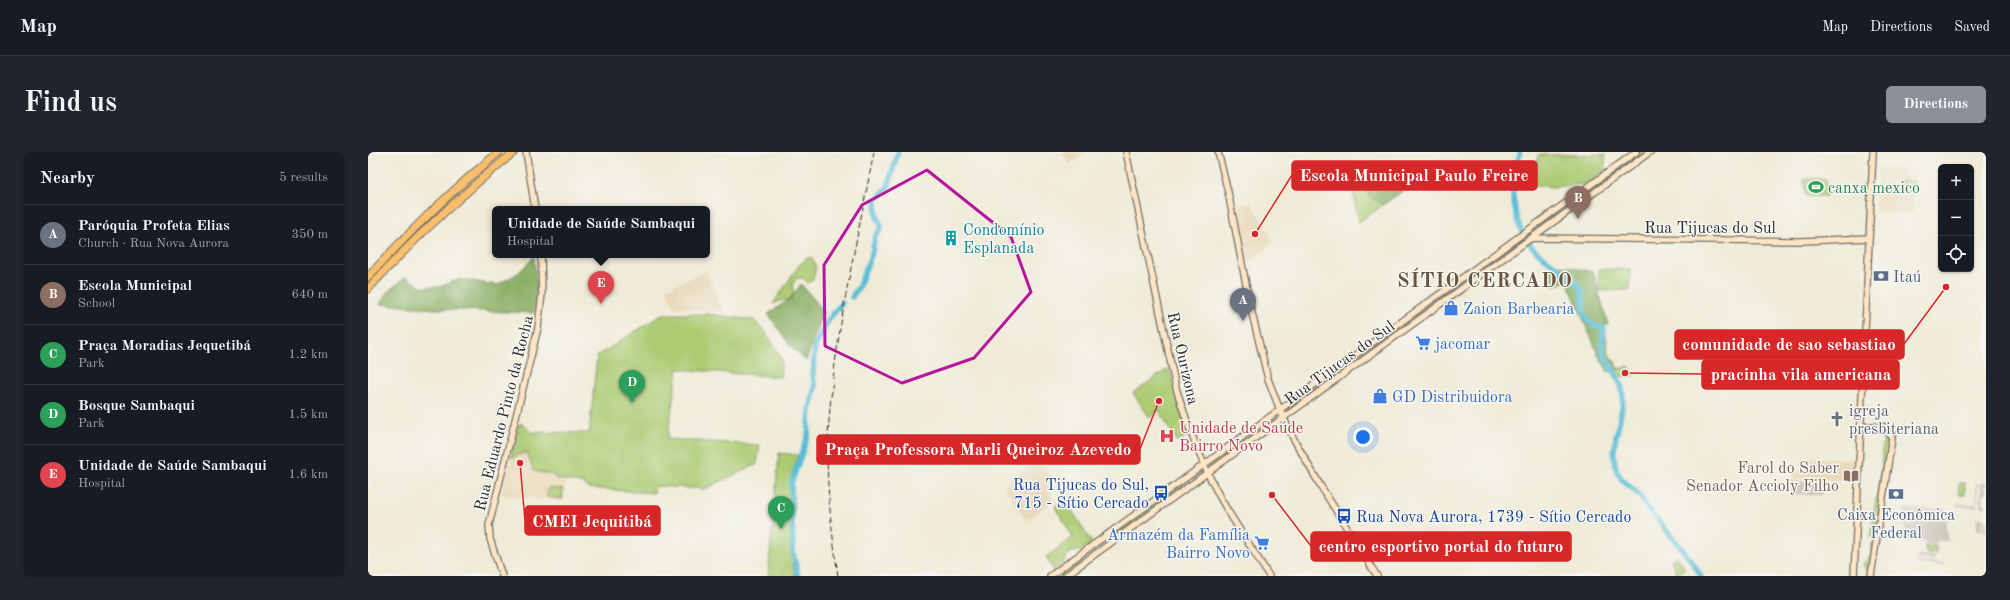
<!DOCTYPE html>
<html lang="en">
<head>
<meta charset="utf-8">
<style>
	body { margin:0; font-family:"Old Standard TT",serif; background:#20242c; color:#f1f3f6 }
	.controls { position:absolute; right:12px; top:12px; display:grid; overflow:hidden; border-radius:6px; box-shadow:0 1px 3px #0004 }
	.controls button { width:36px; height:36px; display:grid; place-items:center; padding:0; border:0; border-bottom:1px solid #363941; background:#171b24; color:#f1f3f6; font:20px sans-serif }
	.you { position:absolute; left:995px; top:285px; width:14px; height:14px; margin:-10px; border:3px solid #fff; border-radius:50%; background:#1a73e8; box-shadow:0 0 0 6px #1a73e833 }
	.badge { display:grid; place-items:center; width:26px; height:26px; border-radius:50%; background:#8c9099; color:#fff; font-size:13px; font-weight:700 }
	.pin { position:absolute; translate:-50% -33px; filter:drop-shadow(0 1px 2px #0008) }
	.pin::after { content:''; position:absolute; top:21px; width:14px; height:12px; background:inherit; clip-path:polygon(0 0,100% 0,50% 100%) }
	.popup { position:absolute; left:124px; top:54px; width:218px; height:52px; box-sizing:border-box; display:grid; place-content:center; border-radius:6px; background:#171b24; filter:drop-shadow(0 1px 3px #0005); font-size:13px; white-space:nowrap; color:#9ea1a6 }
	.popup b { font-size:15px; color:#f1f3f6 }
	.popup::after { content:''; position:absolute; left:50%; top:100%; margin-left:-8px; border:8px solid transparent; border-top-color:#171b24 }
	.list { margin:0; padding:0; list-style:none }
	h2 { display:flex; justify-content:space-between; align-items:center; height:52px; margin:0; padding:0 16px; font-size:17px }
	h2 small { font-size:13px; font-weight:400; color:#9ea1a6 }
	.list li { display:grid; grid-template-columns:26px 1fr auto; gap:12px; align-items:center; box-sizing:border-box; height:60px; padding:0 16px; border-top:1px solid #363941 }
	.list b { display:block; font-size:15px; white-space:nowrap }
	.list p { margin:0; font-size:13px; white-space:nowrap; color:#9ea1a6 }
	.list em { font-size:13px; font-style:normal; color:#9ea1a6 }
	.icon { flex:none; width:22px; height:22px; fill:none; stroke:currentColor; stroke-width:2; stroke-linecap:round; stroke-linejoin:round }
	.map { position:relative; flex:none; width:1618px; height:424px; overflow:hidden; border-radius:6px }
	header { display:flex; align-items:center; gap:24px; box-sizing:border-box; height:56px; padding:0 20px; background:#171b24; border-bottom:1px solid #363941 }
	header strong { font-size:19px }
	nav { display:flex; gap:22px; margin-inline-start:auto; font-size:14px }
	.intro { display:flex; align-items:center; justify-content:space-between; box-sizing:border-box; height:96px; padding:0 24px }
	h1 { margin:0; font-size:28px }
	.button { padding:10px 18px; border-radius:6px; background:#8c9099; color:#fff; font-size:14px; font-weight:700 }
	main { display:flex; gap:24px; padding:0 24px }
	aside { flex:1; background:#171b24; border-radius:6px; box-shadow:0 1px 3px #0004 }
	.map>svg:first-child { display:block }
	.built { fill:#e9d9ba }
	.industrial { fill:#c9c3b8 }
	.green { fill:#accb72; stroke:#6c7b4e }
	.forest { fill:#89af64; stroke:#5a6d48 }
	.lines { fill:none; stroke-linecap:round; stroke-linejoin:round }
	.river { stroke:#58bdd7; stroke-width:5.5 }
	.secondary-casing { stroke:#706e67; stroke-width:8 }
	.motorway-casing { stroke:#706e67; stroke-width:9 }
	.secondary { stroke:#fde5c5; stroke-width:5.5 }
	.motorway { stroke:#f9bf6d; stroke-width:7 }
	.rail { stroke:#2b2b2b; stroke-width:1; stroke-dasharray:6 3; stroke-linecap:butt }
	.marked { fill:none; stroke:#b5179e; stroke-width:3; stroke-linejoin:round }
	.labels { text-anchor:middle; stroke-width:3; stroke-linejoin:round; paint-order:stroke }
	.leisure-label { font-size:16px; fill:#27864d; stroke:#f6f6f2; text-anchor:start }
	.street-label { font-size:16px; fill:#2b2b2b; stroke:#f6f6f2 }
	.culture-label { font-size:16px; fill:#0d838f; stroke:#f6f6f2; text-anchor:start }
	.service-label { font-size:16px; fill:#4e5e75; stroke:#f6f6f2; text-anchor:start }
	.shop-label { font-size:16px; fill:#366cbe; stroke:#f6f6f2; text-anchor:start }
	.worship-label { font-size:16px; fill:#5b616d; stroke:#f6f6f2; text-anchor:start }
	.health-label { font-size:16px; fill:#be3a42; stroke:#f6f6f2; text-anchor:start }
	.education-label { font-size:16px; fill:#785e54; stroke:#f6f6f2; text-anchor:end }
	.transit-label { font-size:16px; fill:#164399; stroke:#f6f6f2; text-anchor:end }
	.district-label { font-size:20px; font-weight:bold; letter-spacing:1px; fill:#68563f; stroke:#f6f6f2 }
	.leader { fill:none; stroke:#d62828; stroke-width:1.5 }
	.callout-dot { fill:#d62828; stroke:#f6f6f2; stroke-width:1.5 }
	.callout { fill:#d62828; stroke:#d62828; stroke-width:1.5 }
	.callout-label { font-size:17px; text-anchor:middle; font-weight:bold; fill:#fff }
</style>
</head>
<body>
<header>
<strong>Map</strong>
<nav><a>Map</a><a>Directions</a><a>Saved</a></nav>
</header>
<div class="intro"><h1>Find us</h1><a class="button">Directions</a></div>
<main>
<aside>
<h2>Nearby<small>5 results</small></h2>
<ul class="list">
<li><span class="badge" style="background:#6b7280">A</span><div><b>Paróquia Profeta Elias</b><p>Church · Rua Nova Aurora</p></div><em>350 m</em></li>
<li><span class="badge" style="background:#8d6e63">B</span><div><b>Escola Municipal</b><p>School</p></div><em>640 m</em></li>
<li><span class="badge" style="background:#2e9e5b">C</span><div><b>Praça Moradias Jequetibá</b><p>Park</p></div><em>1.2 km</em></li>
<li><span class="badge" style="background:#2e9e5b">D</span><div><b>Bosque Sambaqui</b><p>Park</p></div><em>1.5 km</em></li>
<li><span class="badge" style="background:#e0444e">E</span><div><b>Unidade de Saúde Sambaqui</b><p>Hospital</p></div><em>1.6 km</em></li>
</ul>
</aside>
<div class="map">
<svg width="1618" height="424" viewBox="0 0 1618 424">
	<rect width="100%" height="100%" fill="#f6f6f2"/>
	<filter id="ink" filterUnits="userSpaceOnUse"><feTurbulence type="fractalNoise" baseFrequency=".025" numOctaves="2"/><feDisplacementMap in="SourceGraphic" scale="8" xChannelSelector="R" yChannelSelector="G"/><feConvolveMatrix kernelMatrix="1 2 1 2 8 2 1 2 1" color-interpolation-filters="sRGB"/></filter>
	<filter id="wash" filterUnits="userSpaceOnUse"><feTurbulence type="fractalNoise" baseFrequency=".012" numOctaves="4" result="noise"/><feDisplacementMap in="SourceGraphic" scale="16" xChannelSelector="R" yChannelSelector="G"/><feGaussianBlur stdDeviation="0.9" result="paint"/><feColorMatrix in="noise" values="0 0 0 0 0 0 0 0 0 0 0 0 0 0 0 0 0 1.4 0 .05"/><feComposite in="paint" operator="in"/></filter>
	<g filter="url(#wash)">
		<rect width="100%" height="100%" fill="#f0ebd7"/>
		<path class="built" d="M694,0H719L702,12Z
			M1158,0H1235V3L1159,2Z
			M1509,16H1551L1546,39L1545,61H1507Z
			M883,50L906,91L878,112L866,53Z
			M338,119L356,160L306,155L298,137Z
			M160,300L166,319L198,328L196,349L133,343L143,306Z
			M1439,306L1487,307V328L1424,327V320H1439Z
			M671,307L684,326L681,329L684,334L681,336L685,349L658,369L636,333Z"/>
		<path class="industrial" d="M1424,329H1454V343L1424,342Z
			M1608,331H1610L1609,355L1589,354V352H1608Z
			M1613,331H1618V333L1615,334V336H1618V342H1615V352H1618V355H1613Z
			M1536,356L1578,357L1580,389H1569L1568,392H1557V389H1537Z
			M1609,366L1618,367V380H1616V368L1614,369V378H1609Z
			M1549,403H1567V408H1549Z
			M1549,410L1577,411V413H1549Z"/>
		<path class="green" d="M1272,0H1279L1245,25V20Z
			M1170,3H1237V19L1216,34L1214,32L1186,35L1167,34Z
			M1026,16L1028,22L1036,21L1039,36L991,70L982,23Z
			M1237,26V31L1201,56L1200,54Z
			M1436,27H1458V44H1437Z
			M1530,29H1545V38H1530Z
			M1191,59L1193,61L1131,108L1128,104Z
			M441,105L444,106L448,115L445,128L440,131L435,126H429L424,133L426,141L421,148H414L405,152L431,113Z
			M1124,106L1126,110L1093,133L1102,122Z
			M1231,117H1263L1262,138L1231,139Z
			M1089,131L1092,137L1024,186L1021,181Z
			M295,162H340L386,168L397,179L414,207L412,225L310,217L299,287L392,293L389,312L337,337L287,334L286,341L219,336L217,332L187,326L185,323L166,319L159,300L143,306L151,272H155L163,280L221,281L229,204Z
			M1016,184L1019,185V188L967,224V222Z
			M1261,214L1266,224H1251L1248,218Z
			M801,216L821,282L810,291L791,258L782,266L765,241Z
			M963,224L966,228L917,263L914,258Z
			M894,273L896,279L872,296L869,291Z
			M1517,275L1524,287L1520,310H1513Z
			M866,294L867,298L841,315L840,312Z
			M411,301L430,303L421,332L423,399L427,424H400Z
			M1514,311L1520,312L1509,384L1504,387L1502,384Z
			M814,331L816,337L750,384L747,379Z
			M1591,331H1597V343H1591Z
			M180,336L195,337L194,347L179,345Z
			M697,347L724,391L712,399L704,400L699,403L695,412L686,419L678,405L705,385L687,355Z
			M1507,390L1502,423L1495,412L1504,402V391Z
			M1557,394H1568V401H1558Z
			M1309,404L1317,417L1309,421L1303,408Z
			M708,408L712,412L696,424H686Z"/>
		<path class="forest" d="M1018,18L1019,28L1024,30L1033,40L1015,52L1002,45L996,37H993V34H985L990,23L1000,22L1001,27L1006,28L1003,20Z
			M166,105L169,135L166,161L66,157L12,152L19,140L38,125L53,135H71L92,127L129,133L150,121Z
			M1193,113L1225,120L1240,172L1237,173L1240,200L1252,217L1240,220L1230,202L1199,129L1186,134L1179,117Z
			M433,132L456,159L438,209L423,195L400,162L423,146Z"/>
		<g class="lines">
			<path class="river" d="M1152,0C1152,8 1146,12 1145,20C1143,42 1147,78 1164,95C1177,108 1196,118 1209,132C1224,147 1203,171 1236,176C1236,182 1233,189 1234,195C1235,212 1254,221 1255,244C1255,269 1240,294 1249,319C1254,333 1270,336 1276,351L1323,408L1333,424
				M484,145L491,134L504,101L507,85L513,77V72L509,65L508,48L520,35L530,0
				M430,424L425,400L423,332L440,283L442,257L447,235L445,224L447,194L461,167L474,151"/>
		</g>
	</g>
	<g filter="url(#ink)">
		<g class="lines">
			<g class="secondary-casing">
				<path id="secondary" d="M158,0L167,57
					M758,0L808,236C820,275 834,313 854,349C869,375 886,399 901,424
					M850,0L860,40L882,153L900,227L912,258L924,284L952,333L1009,424
					M1163,86L1435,89L1501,86
					M1493,274L1517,275L1524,286L1503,424
					M134,424L122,387L121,373L170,176L174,142L173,103
					M682,424L1268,0
					M697,424L1282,0
					M1486,424L1505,0"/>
			</g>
			<g class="motorway-casing">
				<path id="motorway" d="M0,125C41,80 84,38 131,0
					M0,137C45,87 94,42 146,0"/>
			</g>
			<use href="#secondary" class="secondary"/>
			<use href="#motorway" class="motorway"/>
			<path class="rail" d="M470,424C464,378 457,331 460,285C465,189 488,94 506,0"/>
		</g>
	</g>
	<path class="marked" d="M559,18L643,85L663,140L606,206L534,231L457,194L456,113L494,53Z"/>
	<defs>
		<g id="stadium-bare" transform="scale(1.2)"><path d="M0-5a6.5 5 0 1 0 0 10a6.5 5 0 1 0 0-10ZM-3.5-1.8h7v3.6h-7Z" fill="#2e9e5b" stroke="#f6f6f2" stroke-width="2.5" paint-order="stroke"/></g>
		<g id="building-bare" transform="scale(1.2)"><path d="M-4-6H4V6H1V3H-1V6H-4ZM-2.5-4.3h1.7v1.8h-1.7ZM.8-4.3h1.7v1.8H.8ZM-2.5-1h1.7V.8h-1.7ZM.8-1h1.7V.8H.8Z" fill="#0f9aa8" stroke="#f6f6f2" stroke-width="2.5" paint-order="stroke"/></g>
		<g id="bank-bare" transform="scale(1.2)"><path d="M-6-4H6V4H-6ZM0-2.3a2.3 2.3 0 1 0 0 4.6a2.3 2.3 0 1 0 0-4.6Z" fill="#5c6f8a" stroke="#f6f6f2" stroke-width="2.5" paint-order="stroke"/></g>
		<g id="shop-bare" transform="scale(1.2)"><path d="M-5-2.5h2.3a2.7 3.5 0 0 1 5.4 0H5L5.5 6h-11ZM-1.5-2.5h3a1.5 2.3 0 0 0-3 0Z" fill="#3f7fe0" stroke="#f6f6f2" stroke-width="2.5" paint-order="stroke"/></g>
		<g id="supermarket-bare" transform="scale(1.2)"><path d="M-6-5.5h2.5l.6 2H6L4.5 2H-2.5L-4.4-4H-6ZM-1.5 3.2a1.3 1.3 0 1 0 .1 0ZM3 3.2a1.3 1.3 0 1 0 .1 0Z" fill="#3f7fe0" stroke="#f6f6f2" stroke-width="2.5" paint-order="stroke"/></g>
		<g id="church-bare" transform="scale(1.2)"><path d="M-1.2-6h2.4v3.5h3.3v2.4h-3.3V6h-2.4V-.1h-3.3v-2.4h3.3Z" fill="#6b7280" stroke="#f6f6f2" stroke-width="2.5" paint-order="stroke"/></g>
		<g id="hospital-bare" transform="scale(1.2)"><path d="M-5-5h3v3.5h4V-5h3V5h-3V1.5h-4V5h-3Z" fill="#e0444e" stroke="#f6f6f2" stroke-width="2.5" paint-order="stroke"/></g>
		<g id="library-bare" transform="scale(1.2)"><path d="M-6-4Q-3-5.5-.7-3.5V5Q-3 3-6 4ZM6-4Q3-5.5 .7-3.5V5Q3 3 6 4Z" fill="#8d6e63" stroke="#f6f6f2" stroke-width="2.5" paint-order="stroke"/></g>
		<g id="bus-bare" transform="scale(1.2)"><path d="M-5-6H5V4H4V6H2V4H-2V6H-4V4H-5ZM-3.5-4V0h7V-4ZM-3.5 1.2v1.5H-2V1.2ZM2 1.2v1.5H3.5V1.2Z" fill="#1a4fb4" stroke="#f6f6f2" stroke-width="2.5" paint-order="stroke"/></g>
	</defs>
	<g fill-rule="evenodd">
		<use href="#stadium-bare" x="1448" y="35"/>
		<use href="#building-bare" x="583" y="86"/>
		<use href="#bank-bare" x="1513" y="124"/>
		<use href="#shop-bare" x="1083" y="156"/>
		<use href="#supermarket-bare" x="1055" y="191"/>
		<use href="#shop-bare" x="1012" y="244"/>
		<use href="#church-bare" x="1469" y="267"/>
		<use href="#hospital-bare" x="799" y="284"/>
		<use href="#library-bare" x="1483" y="324"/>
		<use href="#bus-bare" x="793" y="341"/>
		<use href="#bank-bare" x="1528" y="342"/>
		<use href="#bus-bare" x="976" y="364"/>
		<use href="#supermarket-bare" x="894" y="391"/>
	</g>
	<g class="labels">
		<g class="leisure-label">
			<text x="1460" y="41">canxa mexico</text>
		</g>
		<g class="street-label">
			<text x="1342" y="81">Rua Tijucas do Sul</text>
			<text transform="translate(816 206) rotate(77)" y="6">Rua Ourizona</text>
			<text transform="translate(971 210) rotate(-36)" y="6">Rua Tijucas do Sul</text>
			<text transform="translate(135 261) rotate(-76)" y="6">Rua Eduardo Pinto da Rocha</text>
		</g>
		<g class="culture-label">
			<text x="595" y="83">Condomínio<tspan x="595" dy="18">Esplanada</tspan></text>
		</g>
		<g class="service-label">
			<text x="1525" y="130">Itaú</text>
			<text x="1528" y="368" text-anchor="middle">Caixa Econômica<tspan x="1528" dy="18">Federal</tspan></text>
		</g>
		<g class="shop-label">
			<text x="1095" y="162">Zaion Barbearia</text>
			<text x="1067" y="197">jacomar</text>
			<text x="1024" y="250">GD Distribuidora</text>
			<text x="882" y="388" text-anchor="end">Armazém da Família<tspan x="882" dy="18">Bairro Novo</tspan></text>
		</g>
		<g class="worship-label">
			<text x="1481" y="264">igreja<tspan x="1481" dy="18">presbiteriana</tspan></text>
		</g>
		<g class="health-label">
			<text x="811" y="281">Unidade de Saúde<tspan x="811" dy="18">Bairro Novo</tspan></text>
		</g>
		<g class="education-label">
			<text x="1471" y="321">Farol do Saber<tspan x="1471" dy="18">Senador Accioly Filho</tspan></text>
		</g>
		<g class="transit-label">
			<text x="781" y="338">Rua Tijucas do Sul,<tspan x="781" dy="18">715 - Sítio Cercado</tspan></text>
			<text x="988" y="370" text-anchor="start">Rua Nova Aurora, 1739 - Sítio Cercado</text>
		</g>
		<g class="district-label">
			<text x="1117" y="135">SÍTIO CERCADO</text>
		</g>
	</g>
	<path class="leader" d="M887 82L924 23M1578 135L1536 192M1257 221L1334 222M791 249L772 297M152 311L157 369M904 343L943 394"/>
	<g class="callout-dot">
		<circle cx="887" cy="82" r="4"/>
		<circle cx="1578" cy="135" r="4"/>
		<circle cx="1257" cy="221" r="4"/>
		<circle cx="791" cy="249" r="4"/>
		<circle cx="152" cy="311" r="4"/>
		<circle cx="904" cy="343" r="4"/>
	</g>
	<g class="callout">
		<rect x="924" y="9" width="245" height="29" rx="4"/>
		<rect x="1307" y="178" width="229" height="29" rx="4"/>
		<rect x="1334" y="208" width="197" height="29" rx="4"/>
		<rect x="449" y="283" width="323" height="29" rx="4"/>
		<rect x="157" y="354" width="135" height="29" rx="4"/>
		<rect x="943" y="380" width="260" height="29" rx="4"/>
	</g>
	<g class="callout-label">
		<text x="1046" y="29">Escola Municipal Paulo Freire</text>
		<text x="1421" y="198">comunidade de sao sebastiao</text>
		<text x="1433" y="228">pracinha vila americana</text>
		<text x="610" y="303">Praça Professora Marli Queiroz Azevedo</text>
		<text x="224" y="375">CMEI Jequitibá</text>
		<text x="1073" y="400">centro esportivo portal do futuro</text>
	</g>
</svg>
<div class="controls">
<button>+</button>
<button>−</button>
<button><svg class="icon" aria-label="locate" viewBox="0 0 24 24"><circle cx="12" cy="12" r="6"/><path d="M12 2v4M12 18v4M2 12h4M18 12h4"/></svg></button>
</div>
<div class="you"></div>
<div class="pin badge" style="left:875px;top:169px;background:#6b7280">A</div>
<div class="pin badge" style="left:1210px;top:67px;background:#8d6e63">B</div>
<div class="pin badge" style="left:413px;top:377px;background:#2e9e5b">C</div>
<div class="pin badge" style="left:264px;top:251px;background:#2e9e5b">D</div>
<div class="pin badge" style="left:233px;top:152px;background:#e0444e">E</div>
<div class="popup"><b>Unidade de Saúde Sambaqui</b>Hospital</div>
</div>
</main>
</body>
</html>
